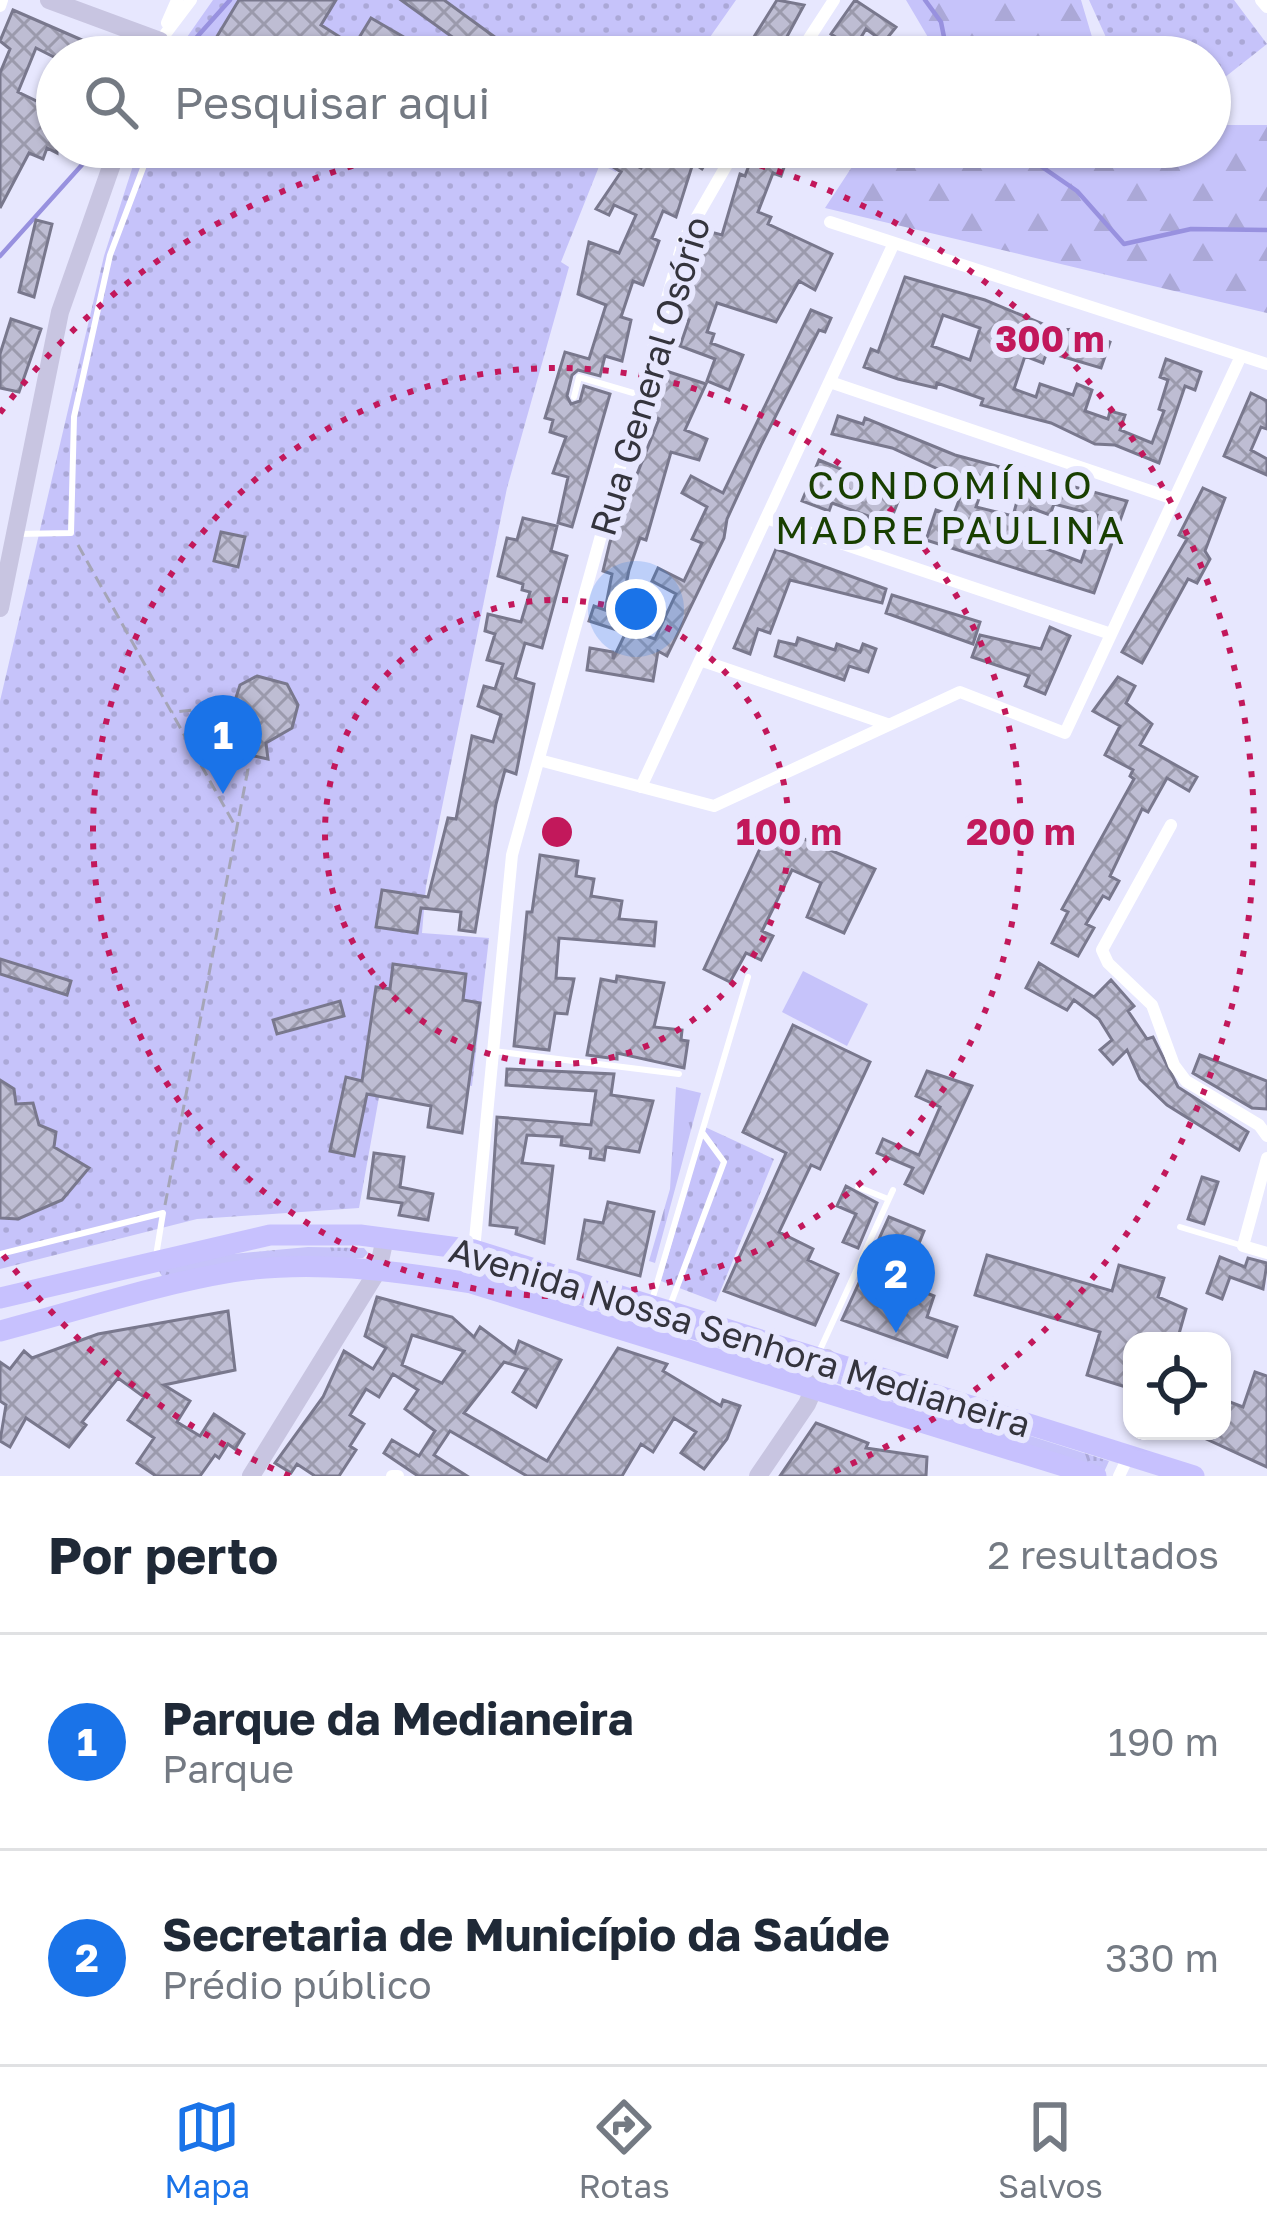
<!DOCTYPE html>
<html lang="pt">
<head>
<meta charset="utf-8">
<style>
	body { margin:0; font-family:"Golos Text",sans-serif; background:#f6f6f7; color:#1f2937 }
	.controls { position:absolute; right:36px; bottom:36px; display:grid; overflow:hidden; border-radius:24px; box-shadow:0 3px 9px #0004 }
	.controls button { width:108px; height:108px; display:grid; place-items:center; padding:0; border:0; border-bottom:3px solid #e0e1e3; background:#fff; color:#1f2937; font:60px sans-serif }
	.you { position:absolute; left:636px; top:609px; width:42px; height:42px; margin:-30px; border:9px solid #fff; border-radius:50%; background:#1a73e8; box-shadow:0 0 0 18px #1a73e833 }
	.badge { display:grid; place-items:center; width:78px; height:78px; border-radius:50%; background:#1a73e8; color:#fff; font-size:39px; font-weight:700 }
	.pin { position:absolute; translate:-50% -99px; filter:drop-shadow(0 3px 6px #0008) }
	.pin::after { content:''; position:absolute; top:63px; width:42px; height:36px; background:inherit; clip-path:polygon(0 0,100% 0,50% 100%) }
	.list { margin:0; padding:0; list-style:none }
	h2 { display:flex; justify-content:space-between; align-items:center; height:156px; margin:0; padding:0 48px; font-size:51px }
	h2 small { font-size:39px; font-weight:400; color:#747a83 }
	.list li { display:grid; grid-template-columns:78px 1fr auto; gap:36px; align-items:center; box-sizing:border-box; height:216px; padding:0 48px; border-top:3px solid #e0e1e3 }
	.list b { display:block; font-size:45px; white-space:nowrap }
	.list p { margin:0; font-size:39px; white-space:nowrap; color:#747a83 }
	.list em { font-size:39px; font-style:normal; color:#747a83 }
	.icon { flex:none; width:66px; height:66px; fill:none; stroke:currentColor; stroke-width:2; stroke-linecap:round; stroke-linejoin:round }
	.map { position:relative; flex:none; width:1267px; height:1476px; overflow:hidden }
	.search { position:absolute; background:#fff; box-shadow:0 3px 9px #0004; left:36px; right:36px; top:36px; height:132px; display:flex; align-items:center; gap:30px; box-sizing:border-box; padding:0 42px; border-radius:66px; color:#747a83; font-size:45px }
	.sheet { height:588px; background:#fff }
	nav { display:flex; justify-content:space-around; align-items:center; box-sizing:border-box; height:168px; border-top:3px solid #e0e1e3; background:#fff; font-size:33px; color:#747a83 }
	nav a { display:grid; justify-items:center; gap:6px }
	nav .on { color:#1a73e8 }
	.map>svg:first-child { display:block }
	.grass { fill:url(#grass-tufts) }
	.forest { fill:url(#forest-firs) }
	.park { fill:url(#park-dots) }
	.pitch { fill:#c6c3fa }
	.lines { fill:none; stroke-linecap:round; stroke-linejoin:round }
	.stream { stroke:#9891df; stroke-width:4.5 }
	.building { fill:url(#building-cross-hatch); stroke:#79788d; stroke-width:3; fill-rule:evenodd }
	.path { stroke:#a5a5b7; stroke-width:3; stroke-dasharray:12 6; stroke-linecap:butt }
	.lane { stroke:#fff; stroke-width:6 }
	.street { stroke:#fff; stroke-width:12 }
	.secondary { stroke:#c8c5e1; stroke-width:18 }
	.primary { stroke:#c7c1fe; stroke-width:21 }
	.ring { fill:none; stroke:#c2185b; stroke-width:6; stroke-dasharray:6 12 }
	.labels { text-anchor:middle; stroke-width:12; stroke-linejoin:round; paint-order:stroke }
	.street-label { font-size:36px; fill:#34343d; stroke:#e7e7fe }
	.neighbourhood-label { font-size:39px; letter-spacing:3px; fill:#183f00; stroke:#e7e7fe }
	.centre { fill:#c2185b; stroke:#e7e7fe; stroke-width:6 }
	.ring-label { font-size:36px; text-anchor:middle; font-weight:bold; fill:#c2185b; stroke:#e7e7fe; stroke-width:12; stroke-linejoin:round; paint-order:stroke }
</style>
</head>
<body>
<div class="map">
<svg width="1267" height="1476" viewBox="0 0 1267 1476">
	<defs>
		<pattern id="grass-tufts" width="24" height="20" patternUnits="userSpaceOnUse" patternTransform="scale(3)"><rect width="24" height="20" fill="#c6c3fa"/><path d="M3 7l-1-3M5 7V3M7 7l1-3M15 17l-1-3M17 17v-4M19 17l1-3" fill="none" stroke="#aba8d7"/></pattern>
		<pattern id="forest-firs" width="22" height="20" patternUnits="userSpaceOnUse" patternTransform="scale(3)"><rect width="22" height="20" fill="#c6c3fa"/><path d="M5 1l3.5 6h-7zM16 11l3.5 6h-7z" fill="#aba8d7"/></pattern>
		<pattern id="park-dots" width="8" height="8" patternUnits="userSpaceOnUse" patternTransform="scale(3)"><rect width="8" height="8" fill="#c6c3fa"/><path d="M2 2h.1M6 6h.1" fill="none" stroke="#aba8d7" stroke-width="1.8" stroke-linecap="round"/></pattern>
		<pattern id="building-cross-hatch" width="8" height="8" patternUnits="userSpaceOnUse" patternTransform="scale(3)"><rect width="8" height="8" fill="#bebdd3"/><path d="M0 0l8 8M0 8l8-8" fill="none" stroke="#9b9aac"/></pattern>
	</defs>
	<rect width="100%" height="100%" fill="#e7e7fe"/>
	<path class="grass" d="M676,1087L701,1093L655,1263L649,1261L670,1189Z
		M308,1247L364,1248L368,1253L363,1258H306L163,1278L159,1271L222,1255Z
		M485,1267L641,1312L638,1322L482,1277Z
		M653,1316L805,1364L808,1369L801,1373L649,1326Z
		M828,1372L1109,1461L1104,1472L830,1381Z"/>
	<path class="forest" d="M906,0H1081L1098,57H924L932,44Z
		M1210,125H1267V313L825,208L865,147H1210Z"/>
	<path class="park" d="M213,0H736L696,57H173Z
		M1089,0H1234L1267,44L1210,89V57H1115Z
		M139,147H633L616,172L600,164L561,262L569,267L507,488L426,886L422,933L489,938L472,1086L383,1075L359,1208L197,1219L0,1269V701L104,256Z
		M705,1127L774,1159L716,1302L661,1281Z"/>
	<path class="pitch" d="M803,971L868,1004L847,1046L782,1012Z"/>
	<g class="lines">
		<path class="stream" d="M925,0L941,22L948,57
			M179,57L230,0
			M1013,147L1077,191L1124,244L1191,229L1267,230
			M0,256L98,147"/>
	</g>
	<path class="building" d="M239,0H336L321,25L354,46L371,18L421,47L415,57H225L210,48Z
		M401,0H444L507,46L500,57H480Z
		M777,0L804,5L776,57H706L716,40L742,56Z
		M855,0L896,27L884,42L866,29L854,49L831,34Z
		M13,10L121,57H54L36,48L18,92L57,111V153L47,148L43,159L29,153L0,208V73L10,49L0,41Z
		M582,147H623L617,156L641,168L652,147L681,159L689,147L712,153L702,169L693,163L676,217L663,211L652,238L659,241L650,266L643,285L633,281L621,317L631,320L622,361L605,356L600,376L578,370L572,375L567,396L571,404L580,401L584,386L610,394L572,527L558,523L568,477L553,473L566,437L550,432L553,420L545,418L565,352L589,359L606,305L578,294L589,242L619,253L636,215L614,205L609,215L596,209L621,172Z
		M765,147H791L781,176L773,173L758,212L771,217L768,224L832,254L815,290L799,281L776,322L717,303L707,332L714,334L711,343L743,355L729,390L707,381L715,359L680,346L689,320L678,316L684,299L688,301L707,231L722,235L740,174L745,176L755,149L764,152Z
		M36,220L52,224L34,297L19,292Z
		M905,277L985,300L1057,330L1079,329L1110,342L1101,368L1047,352L1043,363L1025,356L1014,389L1036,397L1040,384L1073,395L1077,384L1092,390L1085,411L1108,419L1110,411L1125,415L1120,430L1152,443L1164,411L1159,409L1168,380L1160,377L1166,359L1201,372L1195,390L1185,386L1159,463L1115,445L1095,444L1051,423L981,405L983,399L937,383L936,388L898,379L864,367L871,349L878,352ZM943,315L980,328L970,360L932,346Z
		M811,310L831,318L825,332L819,330L761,445L727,519L724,538L667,656L658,651L653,681L587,670L590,648L613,652V659L627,630L655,639L676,594L652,581L658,568L684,581L702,543L692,539L707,507L682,493L691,476L723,493Z
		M11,319L41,329L19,392L0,388V354Z
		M660,369L706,384L685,430L707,439L699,460L671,452L646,540L640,538L629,570L617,630L589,621L594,606L605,610L612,574L603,571L610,542L659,419L652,416L663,384L656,382Z
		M1251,393L1267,401V429L1261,427L1251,450L1267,459V475L1224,456Z
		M838,416L863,424L865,418L955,455L1127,501L1094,593L926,540L936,510L953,516L966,482L892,448L832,434ZM984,483L1019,494L1013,516L976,507ZM1054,504L1097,515L1081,562L1023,540L1031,508L1050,515Z
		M819,460L901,494L886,532L865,524L868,516L832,503L829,511L802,501Z
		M1203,488L1225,498L1205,551L1210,559L1197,583L1188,579L1142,663L1122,652L1187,539L1179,535Z
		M523,518L557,526L551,551L567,556L542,648L525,643L515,678L534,684L516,774L505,770L496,804L475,932L459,930L461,912L421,908L417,933L376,927L382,890L428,897L448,818L456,819L472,736L493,742L501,715L478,706L484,686L495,689L503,664L487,660L495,634L485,631L488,614L521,622L530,592L522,590L523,584L498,576L507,538L517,540Z
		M221,532L245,537L238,567L214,561Z
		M776,549L886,589L882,603L790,580L770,633L758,629L750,654L734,648Z
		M892,595L980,622L973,644L886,613Z
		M1050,627L1070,636L1045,694L1025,686L1029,676L972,657L980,635L1041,649Z
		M798,638L835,650L837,644L860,652L863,644L876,649L868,672L849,666L844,680L775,656L779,641L796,645Z
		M257,676L287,684L298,705L292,728L266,743L268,759L245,754L247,738L231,713L240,685Z
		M1118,677L1135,686L1126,703L1152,724L1140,745L1197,777L1189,791L1167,778L1148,812L1142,809L1110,876L1119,881L1109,899L1103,896L1086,924L1094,928L1078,956L1052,943L1068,912L1062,909L1134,779L1130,776L1133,770L1105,755L1120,726L1093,711Z
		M771,825L875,869L844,933L807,917L821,883L792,870L762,931L773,936L761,960L746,953L730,982L704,969Z
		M540,855L578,861L576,876L594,879L591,896L622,901L619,919L656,922L654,946L559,938L556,978L574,979L567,1014L555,1013L549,1050L514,1046L527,912H532Z
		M0,959L71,981L67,995L0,974Z
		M1039,963L1094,997L1111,980L1134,1006L1128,1011L1147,1039L1153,1037L1178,1087L1248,1132L1239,1150L1167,1105L1140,1079L1127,1050L1113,1064L1100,1050L1112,1040L1099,1019L1074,1000L1067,1010L1026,988Z
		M393,964L466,974L463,1000L480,1003L462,1133L428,1127L431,1106L367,1094L354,1156L330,1151L346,1077L362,1081L376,987L390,989Z
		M617,976L664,983L654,1027L682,1030L681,1040L688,1041L684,1068L617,1053V1059L587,1055L601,979L616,982Z
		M340,1001L344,1016L277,1034L273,1020Z
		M793,1025L870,1062L820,1169L811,1165L779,1232L813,1249L808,1260L838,1274L815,1325L724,1291L786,1153L743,1132Z
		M1200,1055L1267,1081V1109L1252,1108L1193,1073Z
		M507,1069L614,1074L611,1095L653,1101L639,1152L606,1147L604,1160L590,1158L591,1149L561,1145L562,1137L527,1135L522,1163L553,1166L544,1243L516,1234L517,1228L490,1225L497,1117L591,1125L596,1091L506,1085Z
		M927,1071L972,1086L923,1193L905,1184L913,1168L877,1153L883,1139L919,1155L940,1107L916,1096Z
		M0,1080L14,1089L16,1104L33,1103L39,1125L56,1132L54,1147L89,1168L62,1200L18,1219L0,1218Z
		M374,1153L404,1157L400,1187L433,1194L428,1220L399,1215L402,1203L368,1198Z
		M1202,1177L1218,1182L1204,1224L1188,1219Z
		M846,1186L877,1203L858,1248L843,1242L856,1214L837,1206Z
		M608,1202L654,1212L640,1276L578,1259L585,1220L603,1223Z
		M889,1217L924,1231L913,1258L888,1247L875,1273L934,1296L927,1317L957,1327L947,1357L842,1320Z
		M987,1255L1112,1291L1119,1265L1164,1278L1158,1297L1186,1309L1177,1341H1132V1389L1087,1375L1100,1332L975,1295Z
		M1220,1257L1245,1267L1248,1258L1267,1263L1263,1289L1230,1277L1222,1299L1207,1293Z
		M377,1297L452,1317L474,1337L480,1327L515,1353L519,1341L561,1360L536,1407L513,1392L527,1369L504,1362L464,1413L547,1461L618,1348L667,1364L663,1371L721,1406L723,1400L740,1406L727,1439L704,1469L681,1453L696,1432L674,1418L653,1452L641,1444L622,1476H527L450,1431L434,1455L467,1476H418L384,1453L392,1440L419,1456L435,1431L405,1409L418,1390L393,1374L379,1397L366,1389L350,1415L364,1424L350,1446L356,1450L339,1476H315L297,1464L291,1473L275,1463L323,1397L344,1351L373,1369L386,1348L365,1336ZM412,1335L464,1351L442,1383L402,1365Z
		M228,1311L235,1370L164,1385L190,1401L177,1422L200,1436L214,1414L244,1434L235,1449L228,1444L219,1458L215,1455L200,1476H156L137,1463L154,1438L128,1420L144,1397L118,1378L82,1422L86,1425L69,1447L26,1418L10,1447L0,1441L6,1405L0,1401V1362L10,1369L24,1351L32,1358L98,1334Z
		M1255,1372L1267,1376V1467L1191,1432L1222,1431V1399L1243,1407Z
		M816,1423L868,1443L866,1448L927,1457L926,1476H780Z"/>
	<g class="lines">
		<path class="path" d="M78,545L234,824
			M165,1205L248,769L225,732L219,708L172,712"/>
		<path class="lane" d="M161,41L182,43L208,57
			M574,397L579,377L640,395
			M17,534L71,533L74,417L110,255L151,147
			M493,1051L679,1074
			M858,1187L888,1199
			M1180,1227L1240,1245
			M0,1254L163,1213L156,1256
			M652,1300L748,977
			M671,1303L724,1162L702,1132
			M819,1352L893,1190"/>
		<path class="street" d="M1261,0L1267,7
			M0,6L2,0
			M167,23L177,0
			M160,41L191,0
			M797,57L834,0
			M830,222L1267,364
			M830,382L1174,499
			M766,518L1111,634
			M700,660L887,724
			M539,760L714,806L960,692L1065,733L1241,356
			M641,787L894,243
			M1171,825L1102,950L1108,963L1152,1005L1174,1065L1186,1081L1259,1125L1267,1136
			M1267,1158L1243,1246L1267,1253
			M474,1250L512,855L683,241L737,147
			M392,1476H398
			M1119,1476L1129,1455"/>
		<path class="secondary" d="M49,0L160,41L154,57
			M0,608L60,312L118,147
			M251,1476L378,1270L385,1238
			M758,1476L807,1404L827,1358"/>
		<path class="primary" d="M0,1298L270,1235H360L474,1250L1194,1476
			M0,1331C77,1311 154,1285 232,1272C311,1259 394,1271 471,1283L1096,1476"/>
	</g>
	<g class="ring">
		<circle cx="557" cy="832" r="232"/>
		<circle cx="557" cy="832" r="464"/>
		<path d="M290 1476A697 697 0 0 1 0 1251M0 413A697 697 0 0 1 424 148M690 148A697 697 0 0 1 824 1476"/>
	</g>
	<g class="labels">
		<g class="street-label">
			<text transform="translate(650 376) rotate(-73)" y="13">Rua General Osório</text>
			<text transform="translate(740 1337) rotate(17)" y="13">Avenida Nossa Senhora Medianeira</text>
		</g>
		<g class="neighbourhood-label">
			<text x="951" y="499">CONDOMÍNIO<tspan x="951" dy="45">MADRE PAULINA</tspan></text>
		</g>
	</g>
	<circle cx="557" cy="832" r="18" class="centre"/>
	<g class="ring-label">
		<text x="1050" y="352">300 m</text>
		<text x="789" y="845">100 m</text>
		<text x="1021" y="845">200 m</text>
	</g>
</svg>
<div class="controls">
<button><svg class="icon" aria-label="locate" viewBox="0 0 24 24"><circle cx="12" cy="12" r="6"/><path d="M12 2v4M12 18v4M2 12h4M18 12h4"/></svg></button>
</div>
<div class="you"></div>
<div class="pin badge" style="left:223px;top:794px">1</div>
<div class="pin badge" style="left:896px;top:1333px">2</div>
<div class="search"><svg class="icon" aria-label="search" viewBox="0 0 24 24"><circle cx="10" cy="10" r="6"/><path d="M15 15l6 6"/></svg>Pesquisar aqui</div>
</div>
<section class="sheet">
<h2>Por perto<small>2 resultados</small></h2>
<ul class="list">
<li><span class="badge">1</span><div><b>Parque da Medianeira</b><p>Parque</p></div><em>190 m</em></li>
<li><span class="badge">2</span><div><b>Secretaria de Município da Saúde</b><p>Prédio público</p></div><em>330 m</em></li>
</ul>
</section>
<nav>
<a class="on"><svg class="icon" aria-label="map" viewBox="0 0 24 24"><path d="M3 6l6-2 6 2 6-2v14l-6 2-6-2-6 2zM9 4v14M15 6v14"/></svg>Mapa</a>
<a><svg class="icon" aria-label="directions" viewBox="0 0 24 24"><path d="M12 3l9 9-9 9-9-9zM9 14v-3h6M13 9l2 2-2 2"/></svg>Rotas</a>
<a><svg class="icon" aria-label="saved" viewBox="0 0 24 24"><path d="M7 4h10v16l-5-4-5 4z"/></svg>Salvos</a>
</nav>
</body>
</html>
